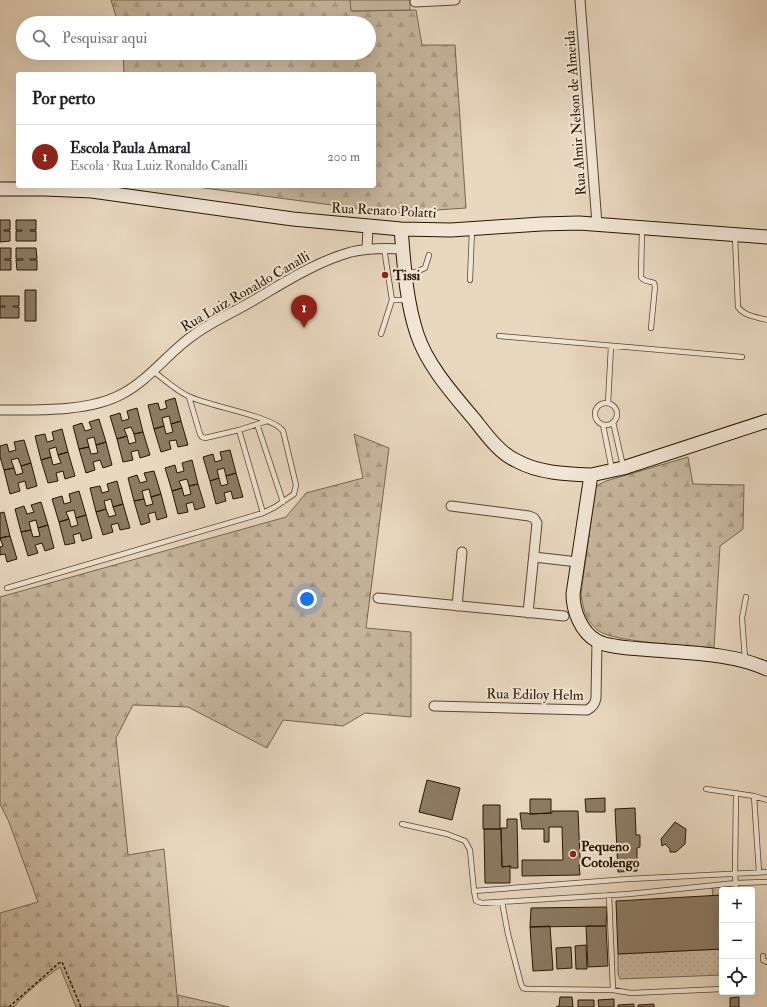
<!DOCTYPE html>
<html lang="pt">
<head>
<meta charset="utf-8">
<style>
	body { margin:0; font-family:"IM FELL Double Pica",serif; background:#f2f2f2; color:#202124 }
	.controls { position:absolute; right:12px; bottom:12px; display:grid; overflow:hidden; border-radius:4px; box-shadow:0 4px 16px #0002 }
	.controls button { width:36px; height:36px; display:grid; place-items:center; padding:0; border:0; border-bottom:1px solid #e0e0e0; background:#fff; color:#202124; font:20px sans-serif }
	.you { position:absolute; left:307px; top:599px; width:14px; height:14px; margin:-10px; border:3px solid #fff; border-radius:50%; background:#1a73e8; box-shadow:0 0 0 6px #1a73e833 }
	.badge { display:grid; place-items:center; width:26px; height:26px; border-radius:50%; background:#8f2418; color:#fff; font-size:13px; font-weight:700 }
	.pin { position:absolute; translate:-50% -33px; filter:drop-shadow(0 1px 2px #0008) }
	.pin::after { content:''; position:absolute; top:21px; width:14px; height:12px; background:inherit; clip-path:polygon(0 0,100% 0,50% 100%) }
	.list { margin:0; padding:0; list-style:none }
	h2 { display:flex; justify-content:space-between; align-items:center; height:52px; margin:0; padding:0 16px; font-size:17px }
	h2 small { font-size:13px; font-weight:400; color:#757577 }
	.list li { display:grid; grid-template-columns:26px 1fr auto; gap:12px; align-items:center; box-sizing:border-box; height:64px; padding:0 16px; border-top:1px solid #e0e0e0 }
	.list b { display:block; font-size:15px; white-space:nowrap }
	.list p { margin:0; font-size:13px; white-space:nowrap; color:#757577 }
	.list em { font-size:13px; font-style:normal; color:#757577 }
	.icon { flex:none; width:22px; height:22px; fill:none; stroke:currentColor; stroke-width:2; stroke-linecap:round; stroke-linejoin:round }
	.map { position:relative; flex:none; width:767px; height:1007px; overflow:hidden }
	.search { position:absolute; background:#fff; box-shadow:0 4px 16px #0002; left:16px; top:16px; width:360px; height:44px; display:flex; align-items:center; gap:10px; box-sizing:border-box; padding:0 14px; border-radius:22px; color:#757577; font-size:15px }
	.panel { position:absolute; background:#fff; box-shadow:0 4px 16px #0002; left:16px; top:72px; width:360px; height:116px; border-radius:4px }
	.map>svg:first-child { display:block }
	.grass { fill:url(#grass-dots); stroke:#786650 }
	.forest { fill:url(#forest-firs); stroke:#786650 }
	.park { fill:#c8b79f; stroke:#786650 }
	.building { fill:#8c7b64; stroke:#271600 }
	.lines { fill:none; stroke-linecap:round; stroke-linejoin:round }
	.lane-casing { stroke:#584630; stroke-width:6 }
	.street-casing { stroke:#584630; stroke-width:11 }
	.secondary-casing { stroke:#271600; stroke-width:15 }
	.path { stroke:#271600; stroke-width:1.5; stroke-dasharray:3 2; stroke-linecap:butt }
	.lane { stroke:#f1e6d6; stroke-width:4.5 }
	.street { stroke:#f1e6d6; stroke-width:9 }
	.secondary { stroke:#f1e6d6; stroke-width:13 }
	.poi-dot { fill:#8f2418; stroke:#f1e6d6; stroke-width:1.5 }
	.labels { text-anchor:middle; stroke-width:4; stroke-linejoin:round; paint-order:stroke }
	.street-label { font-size:14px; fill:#271600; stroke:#f1e6d6 }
	.poi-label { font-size:14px; font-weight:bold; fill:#271600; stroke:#f1e6d6; text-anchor:start }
</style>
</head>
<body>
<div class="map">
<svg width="767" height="1007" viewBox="0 0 767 1007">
	<defs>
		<pattern id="grass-dots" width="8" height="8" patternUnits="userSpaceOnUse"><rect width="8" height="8" fill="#c8b79f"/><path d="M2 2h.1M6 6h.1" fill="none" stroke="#ac9d87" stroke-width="1.8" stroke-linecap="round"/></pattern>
		<pattern id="forest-firs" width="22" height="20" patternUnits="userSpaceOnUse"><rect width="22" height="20" fill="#c8b79f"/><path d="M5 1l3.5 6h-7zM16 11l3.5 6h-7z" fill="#ac9d87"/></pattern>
	</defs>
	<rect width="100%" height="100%" fill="#e9d8c0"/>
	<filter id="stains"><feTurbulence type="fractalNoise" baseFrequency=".005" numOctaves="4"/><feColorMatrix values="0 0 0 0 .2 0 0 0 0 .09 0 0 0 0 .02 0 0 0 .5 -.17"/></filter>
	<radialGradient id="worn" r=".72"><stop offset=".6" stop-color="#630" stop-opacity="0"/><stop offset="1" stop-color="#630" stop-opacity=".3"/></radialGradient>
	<path class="grass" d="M725,886L731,887L732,890H722V895L713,896L712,888Z
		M722,949V975L620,979L618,973V954Z
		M178,995L229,1007H178Z"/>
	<path class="forest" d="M111,0H350L352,11L416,10L422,45H455L466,208L392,213L189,186H374V74H124L123,53H369V23H118Z
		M354,434L389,448L366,628L411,632V717L365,713L343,726L283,720L267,748L188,707L133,705L116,738L128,855L164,849L178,1007H76L60,967C43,979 27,991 14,1007H0V913L38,902L9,822L0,804V597L286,517L306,493L363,478Z
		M688,457L693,484L744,485L743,529L720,546L714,648C692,646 613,642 599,631C585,620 583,609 581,593L596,486L606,481Z"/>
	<path class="park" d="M350,0H410V10L351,11Z"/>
	<path class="building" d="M0,220H10V230H4V231H10V241L0,242Z
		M16,220H36V230H30V231H36V241H16V231H22V230H16Z
		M0,248H11V259H5V260H11V270H0Z
		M16,248H36L37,259H30V260H37V270H17L16,260H23V259H16Z
		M25,290H36V321H25Z
		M0,296H19V306H13V307H19V318H0V307H5V306H0Z
		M175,398L181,421L171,424L169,416L162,418L164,426L154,429L148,405L158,403L160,410L167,408L165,401Z
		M137,408L143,432L134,434L131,427L124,429L127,436L117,439L110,416L120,413L122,421L129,419L127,411Z
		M99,419L106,442L96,445L94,437L87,439L89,447L79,449L73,426L82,423L85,431L92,429L89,422Z
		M181,421L188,445L178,447L176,440L169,441L171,449L161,452L154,429L164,426L166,434L173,432L171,424Z
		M62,429L68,452L58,455L56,447L49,449L51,457L41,460L35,436L45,434L47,442L54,440L52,432Z
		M143,432L150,455L140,458L138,450L131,452L133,460L123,462L117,439L127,436L129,444L136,442L134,434Z
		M24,440L31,463L21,466L18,458L11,460L14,468L4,470L0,457V446L7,444L9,452L16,450L14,442Z
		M106,442L112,465L103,468L100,460L93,462L95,470L86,473L79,449L89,447L91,454L98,453L96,445Z
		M230,450L236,473L226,476L224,468L217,470L219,478L210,481L203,457L213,454L215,462L222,460L220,452Z
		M68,452L75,476L65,479L63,471L56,473L58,481L48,483L41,460L51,457L53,465L61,463L58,455Z
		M192,460L198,484L189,486L187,479L179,481L182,488L172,491L165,468L175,465L177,473L184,471L182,463Z
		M31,463L37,486L27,489L25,481L18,483L20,491L10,494L4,470L14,468L16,475L23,473L21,466Z
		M154,471L161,494L151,497L149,489L142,491L144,499L134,501L128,478L137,475L140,483L147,481L144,473Z
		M236,473L243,497L233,499L231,491L224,493L226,501L216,504L210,481L219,478L221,486L228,484L226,476Z
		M117,481L123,504L113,507L111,499L104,501L106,509L96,512L90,488L100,486L102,493L109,491L107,484Z
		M198,484L205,507L195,510L193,502L186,504L188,512L178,514L172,491L182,488L184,496L191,494L189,486Z
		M79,491L86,515L76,518L74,510L66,512L69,519L59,522L52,499L62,496L64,504L71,502L69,494Z
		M161,494L167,517L157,520L155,512L148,514L150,522L141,525L134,501L144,499L146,506L153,504L151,497Z
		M41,502L48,525L38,528L36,520L29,522L31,530L21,532L15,509L24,506L27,514L34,512L31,505Z
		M123,504L130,528L120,530L118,523L111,525L113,532L103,535L96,512L106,509L109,517L116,515L113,507Z
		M4,512L10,536L0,538V513Z
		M86,515L92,538L82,541L80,533L73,535L75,543L65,545L59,522L69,519L71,527L78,525L76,518Z
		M48,525L54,548L45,551L42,543L35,545L38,553L28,556L21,532L31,530L33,537L40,536L38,528Z
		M10,536L17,559L7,562L5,554L0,555V547L3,546L0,538Z
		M427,780L460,788L452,820L419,812Z
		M605,798V812H586L585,799Z
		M530,799H551V813L530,814Z
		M483,805H500V829H483Z
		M635,808L636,835H640V847L637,848V871L618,872L615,809Z
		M552,811H578L580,858H584L585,865H579L580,875L522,876V860H563L562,827H549V842H544V829H522L520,813H528L529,814L552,813Z
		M507,819H517L518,868H511V866L502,867L501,828H507Z
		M675,822L686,829L685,844L676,852H670V849L665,844L662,846L661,839Z
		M484,829H501L502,867L510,866V883H485Z
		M722,895V949L618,954L616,901Z
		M607,907L606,926L530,927L531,908Z
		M550,926L553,970L533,971L530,927Z
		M586,926H606L608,966L588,967Z
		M586,945L587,969H576L575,946Z
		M571,947L572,968L557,969L556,948Z
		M560,997H572L573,1007H556L559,1006Z
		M739,997V1007H730V998Z
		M614,999V1007H599L598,1000Z
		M578,1000H594V1007H578Z
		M634,1004V1007H618V1005Z
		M654,1004V1007H638V1005Z"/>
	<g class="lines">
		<g class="lane-casing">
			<path id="lane" d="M642,229L641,277C644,282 650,281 654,283L655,287L651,328
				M735,236L738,307C744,316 757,317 767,320
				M407,272H416L425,268L429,255
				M470,280L472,230
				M392,300H408
				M381,334L392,300L384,248
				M499,336L742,357
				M189,397L200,434L202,437L205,438L239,430L267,421
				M595 414a11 11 0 1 1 22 0a11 11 0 1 1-22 0Z
				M608,403L611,346
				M613,422L623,466
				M257,424L283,502
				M603,425L612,470
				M239,430L263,513
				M7,588L263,513L275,507L294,494L296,485L283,431C273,416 207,406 188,396C175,390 164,379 153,371
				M745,659L742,618L746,597
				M706,789L754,796L767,800
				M736,793L735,873L736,890
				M754,796L759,872
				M402,824L447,834L465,841L470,850L474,891
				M767,872L628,879L474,891L476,901L482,903L629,894L736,883L767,882
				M609,895L613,990
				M502,902L508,934L521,984L523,988L527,989L613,990L631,993L722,989
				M763,956V960L767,962"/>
		</g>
		<g class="street-casing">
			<path id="street" d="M580,0L597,224
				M415,2L455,0
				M367,249L368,227
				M0,410C37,410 89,412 122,394C147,381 165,357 187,340C205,325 228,315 249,303C282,284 315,262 351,252C368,248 386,248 403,249
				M451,506L529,516L534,518L537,523L528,613
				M534,557L578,562
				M378,598L564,616
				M457,606L462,552
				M434,706L587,710C593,707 595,704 596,698L597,641"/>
		</g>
		<g class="secondary-casing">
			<path id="secondary" d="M0,189H45L92,191L293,219L401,229L451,230L541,224L579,223L767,237
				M401,229C404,264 406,301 417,334C427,365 453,394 474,419C486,434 499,453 517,461C539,473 566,474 591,475L573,594C573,611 581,632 597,641C608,647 629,648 642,649C682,653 730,652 767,669
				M591,475L623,468L767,421"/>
		</g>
		<path class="path" d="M9,1007L59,963L62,962L81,1007"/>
		<use href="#lane" class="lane"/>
		<use href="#street" class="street"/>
		<use href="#secondary" class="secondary"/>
	</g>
	<g class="poi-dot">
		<circle cx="385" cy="275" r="4"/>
		<circle cx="573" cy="854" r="4"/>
	</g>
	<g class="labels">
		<g class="street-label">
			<text transform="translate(575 113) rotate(-94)" y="5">Rua Almir Nelson de Almeida</text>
			<text transform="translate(384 210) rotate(3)" y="5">Rua Renato Polatti</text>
			<text transform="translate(245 291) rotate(-30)" y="5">Rua Luiz Ronaldo Canalli</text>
			<text transform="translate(535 694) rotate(1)" y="5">Rua Ediloy Helm</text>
		</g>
		<g class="poi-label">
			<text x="393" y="280">Tissi</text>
			<text x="581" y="851">Pequeno<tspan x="581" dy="16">Cotolengo</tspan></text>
		</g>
	</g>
	<rect width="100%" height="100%" filter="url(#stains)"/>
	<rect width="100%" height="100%" fill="url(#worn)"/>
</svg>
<div class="controls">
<button>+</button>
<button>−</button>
<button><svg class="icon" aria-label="locate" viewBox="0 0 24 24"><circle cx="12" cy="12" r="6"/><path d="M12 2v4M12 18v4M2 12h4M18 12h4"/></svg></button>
</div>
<div class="you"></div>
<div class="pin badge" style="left:304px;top:328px">1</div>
<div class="search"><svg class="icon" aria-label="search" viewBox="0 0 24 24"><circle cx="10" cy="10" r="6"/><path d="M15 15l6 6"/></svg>Pesquisar aqui</div>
<section class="panel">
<h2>Por perto<small></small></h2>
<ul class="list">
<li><span class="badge">1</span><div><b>Escola Paula Amaral</b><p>Escola · Rua Luiz Ronaldo Canalli</p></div><em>200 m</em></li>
</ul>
</section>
</div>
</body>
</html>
